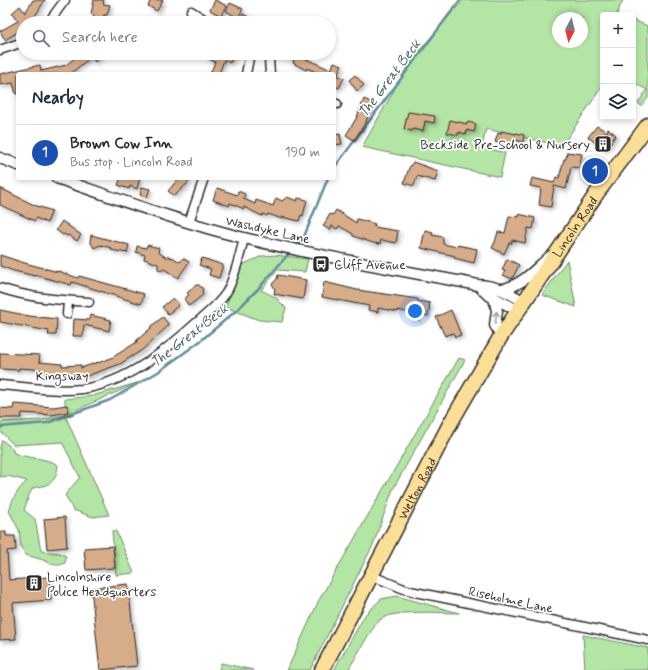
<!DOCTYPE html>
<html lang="en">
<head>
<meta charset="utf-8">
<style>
	body { margin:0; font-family:Mynerve,sans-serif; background:#f6f6f7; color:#1f2937 }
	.controls { position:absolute; right:12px; top:12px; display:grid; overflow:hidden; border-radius:4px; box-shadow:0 2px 6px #0003 }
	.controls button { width:36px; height:36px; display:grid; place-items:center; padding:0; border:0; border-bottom:1px solid #e0e1e3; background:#fff; color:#1f2937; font:20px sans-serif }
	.compass { position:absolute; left:552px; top:12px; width:36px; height:36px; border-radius:50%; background:#fff; box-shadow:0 2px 6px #0003; rotate:187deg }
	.you { position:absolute; left:415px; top:311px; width:14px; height:14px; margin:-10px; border:3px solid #fff; border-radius:50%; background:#1a73e8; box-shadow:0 0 0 6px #1a73e833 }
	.badge { display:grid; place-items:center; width:26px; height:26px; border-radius:50%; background:#2b2b2b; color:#fff; font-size:13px; font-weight:700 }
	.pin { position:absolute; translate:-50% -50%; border:2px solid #fff; box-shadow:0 1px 4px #0006 }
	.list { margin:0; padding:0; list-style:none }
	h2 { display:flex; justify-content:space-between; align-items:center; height:52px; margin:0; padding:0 16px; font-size:17px }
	h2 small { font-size:13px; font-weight:400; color:#747a83 }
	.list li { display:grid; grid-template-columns:26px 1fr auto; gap:12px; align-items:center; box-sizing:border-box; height:56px; padding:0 16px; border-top:1px solid #e0e1e3 }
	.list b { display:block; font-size:15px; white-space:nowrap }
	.list p { margin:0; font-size:13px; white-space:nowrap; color:#747a83 }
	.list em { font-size:13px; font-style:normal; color:#747a83 }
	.icon { flex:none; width:22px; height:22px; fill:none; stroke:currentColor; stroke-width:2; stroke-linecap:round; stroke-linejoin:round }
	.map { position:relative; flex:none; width:648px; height:670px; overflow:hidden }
	.search { position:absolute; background:#fff; box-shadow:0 2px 6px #0003; left:16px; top:16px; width:320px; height:44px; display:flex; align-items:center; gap:10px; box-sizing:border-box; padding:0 14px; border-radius:22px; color:#747a83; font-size:15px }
	.panel { position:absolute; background:#fff; box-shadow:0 2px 6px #0003; left:16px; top:72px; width:320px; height:108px; border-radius:4px }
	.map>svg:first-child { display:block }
	.green { fill:#b3e5a5; stroke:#6f8868; fill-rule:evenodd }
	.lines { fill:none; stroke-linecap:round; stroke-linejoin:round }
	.stream { stroke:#618e9b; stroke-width:2.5 }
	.building { fill:#d7ac88; stroke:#2b2b2b; filter:url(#shadow) }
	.minor-casing { stroke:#2b2b2b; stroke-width:11 }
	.tertiary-casing { stroke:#2b2b2b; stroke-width:13 }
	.trunk-casing { stroke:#2b2b2b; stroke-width:17 }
	.minor { stroke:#fff; stroke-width:8 }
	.tertiary { stroke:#fff; stroke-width:10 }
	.trunk { stroke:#fbdf96; stroke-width:14 }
	.oneway { stroke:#a0a0a0 }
	.labels { text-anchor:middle; stroke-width:3.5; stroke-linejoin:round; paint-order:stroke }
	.poi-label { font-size:13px; fill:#2b2b2b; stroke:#fff; text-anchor:start }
	.street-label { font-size:13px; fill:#2b2b2b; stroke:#fff }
	.water-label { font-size:14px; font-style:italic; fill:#465d63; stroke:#fff }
</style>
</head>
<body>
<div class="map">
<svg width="648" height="670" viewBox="0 0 648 670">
	<defs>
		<filter id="shadow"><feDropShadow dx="2.5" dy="2.5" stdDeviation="2" flood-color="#0004"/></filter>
	</defs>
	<rect width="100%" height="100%" fill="#fff"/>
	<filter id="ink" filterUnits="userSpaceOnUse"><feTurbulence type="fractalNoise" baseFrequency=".025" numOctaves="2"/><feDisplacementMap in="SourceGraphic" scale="8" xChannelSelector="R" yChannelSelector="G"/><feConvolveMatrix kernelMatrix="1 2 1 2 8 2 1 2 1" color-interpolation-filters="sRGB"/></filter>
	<g filter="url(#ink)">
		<path class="green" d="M463,0H623L617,14L618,15H603V85L562,146L486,129L482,147L505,153L500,177L362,147L411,60ZM558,18H582V42H558Z
			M633,20L648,26V98L641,106L638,103L647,90L633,82Z
			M276,255L308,259L305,272L278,270L261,290L275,297L286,308L282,322L259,320L225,307L242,265L262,256Z
			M567,260L576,307L542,295Z
			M459,358L465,360L393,489L373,545L310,670H287L319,600Z
			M137,383L65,415L109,515L93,517L73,510L65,495L80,477L62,442L14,445L0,431V422L42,420L65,415V399L92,396Z
			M2,440L12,448L14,453C28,459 45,457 58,465C56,483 50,485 33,488L29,495L24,510L35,519L41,551L60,553L66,556L65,563C55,568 51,563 43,560C37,558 32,557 26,555L21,547L19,530L9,511C13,498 17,490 27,481L8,476L0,477V447Z
			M112,531H116L134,573L116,575Z
			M397,596L459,613C442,613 392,609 380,620C369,631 357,656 348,670H334L365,615L381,599Z
			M583,635L648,648V670H585Z
			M221,663L253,670H219Z"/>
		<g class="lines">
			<path class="stream" d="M334,168L460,0
				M295,247L303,239L328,178
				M0,429V427L47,423L110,400L158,372L199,342L237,310L259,288L291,251"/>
		</g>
		<path class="building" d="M33,0H45L35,16L37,18L31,23H23V29L5,40L0,31L18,21L12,13L20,6L25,13Z
			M94,0H104L103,4L110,5L107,15H104L102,23H92L94,15L91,14Z
			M151,0H163L157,11L148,6Z
			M215,0L227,6L221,16L210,10Z
			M230,3L243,9L238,18L226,11Z
			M243,14L261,23H239Z
			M81,53H104L95,62L91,57L70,74H18V94H16L13,83L0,85V74L40,65L41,71L66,65Z
			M208,53H236L230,63L224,60L219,74H210L215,62L205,57Z
			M276,53H293L331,70L334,62L342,65L338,73L339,74H334L344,78L339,88L334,86V74H320L307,68L306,70L293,63L294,60Z
			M355,75L364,85L357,91L349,80Z
			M364,99L373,103L366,122L354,140L346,135L357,117Z
			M408,112L435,116L434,123L425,121L423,131L413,129L412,131L404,129Z
			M450,120L467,124L468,122L476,124L474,132L467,130L466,134L459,132L458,135L447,133Z
			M597,126L607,132L608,129L616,135L605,150L588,137Z
			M501,131L516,134V133L524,135L523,142L516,140L515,144L509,143L508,146L495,142L498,133L501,134Z
			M340,134L342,144L334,145V135Z
			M567,152L582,154L579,168L571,167L566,189L554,186L551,207L539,205L541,188L530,186L532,178L554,183L556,177L559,178L564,159H566Z
			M413,162L438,171L435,181L417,176L414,186L404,183L409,168Z
			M121,178H140L137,189L130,186L129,189L118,185Z
			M179,178H185L189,182L174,196L168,191Z
			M142,187L150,189L147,197L140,195Z
			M0,188L34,205L52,211L47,223L36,218L35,221L0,205Z
			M217,188L237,195L238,191L245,194L244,199L255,204L256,200L273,206L276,198L282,201L287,197L297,201L298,198L307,200L303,216L301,215L299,221L282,217V219L268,214L267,216L263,214L262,216L244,207V209L230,203L229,206L213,200Z
			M336,210L356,223L357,219L375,224L374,227L398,231L396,243L381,240L380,244L373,243L353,236V234L339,226L337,229L332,226L330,230L323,226L330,214L333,215Z
			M519,214L535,218L533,229L528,228L525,243L512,240V243H509L504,254L492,248L495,242L498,232L505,233L509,216L519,217Z
			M62,221L81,235L77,241L68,235L67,236L64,234L63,235L56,230Z
			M425,230L433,232L432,235L443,237V244L457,247V245L477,249L474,263L454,258L455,256L421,248Z
			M91,235L129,245L127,253L111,250L112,248L100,245L94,248L90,241Z
			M147,245L159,248L158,252L167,258L168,256L172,258V257L180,262L183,258L189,262L178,278L164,269L161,271L158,269V264L144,259L145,255L136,252L137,246L146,248Z
			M0,255L21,262L58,272V271L78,278L79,276L144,294L141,304L72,282L71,285L35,275V276L14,271L0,266Z
			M202,258L223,265L219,278L209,275L211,269L199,265Z
			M507,259L519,265L512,279L503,275L505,271L502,270Z
			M278,275L306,280L303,299L274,294L275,289L272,284L277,279Z
			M324,282L357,290L418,299V301L430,303L428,316L420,315V320L409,318L410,313L398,310V312L378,308V312L368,310L369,306L322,297Z
			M196,285H199L203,289L202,292L204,294L189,306L184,299L189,295L187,293Z
			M173,298L179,305L168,314L162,307Z
			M0,310L29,316L57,319L56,335H48L49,331L0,322Z
			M451,310L461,335L455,337L453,333L445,336L436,317Z
			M90,315L111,320L109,331L84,325L83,336H73L74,319L89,320Z
			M163,317L169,325L142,350L120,364L87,376H66V375L45,374V370L19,368V370L0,369V353L40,355L39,362L62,364V366L81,365V368L98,362V363L113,357L137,342L136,341L151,328L150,327Z
			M14,404L53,407L67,405L68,412L52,415L22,413L21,418H0V408L13,409Z
			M65,517L67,547L47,549L44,519Z
			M0,532H6V536H15L16,550L7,551L9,580L50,577L51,600L13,603L16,639L0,640Z
			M113,546L115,568L86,570L84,548Z
			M128,584L137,666L100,670L91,588Z"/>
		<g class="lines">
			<g class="minor-casing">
				<path id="minor" d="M191,11L210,23
					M48,23L65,0
					M0,50L23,42
					M264,53L269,59L270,74
					M246,74L250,53
					M334,103L337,104
					M189,222L204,178
					M0,288C29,298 59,300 89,302
					M67,314L68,301
					M0,385C27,387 55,392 82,389C126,383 164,352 196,323C207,314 218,305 226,293C235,278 240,254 244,238
					M370,575L404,589L415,592L648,640"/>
			</g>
			<g class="tertiary-casing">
				<path id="tertiary" d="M0,158L18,165
					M57,178C118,199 180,222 244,238C321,257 400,270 478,285C497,286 507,292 523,301
					M478,285L487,294L517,310
					M502,289C521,287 536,268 551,256
					M494,298L497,311L495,325L501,336"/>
			</g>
			<g class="trunk-casing">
				<g id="trunk">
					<path id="s1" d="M322,670L451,422L501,336L597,193L648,125"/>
				</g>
			</g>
			<use href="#minor" class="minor"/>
			<use href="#tertiary" class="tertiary"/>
			<use href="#trunk" class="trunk"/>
		</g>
		<defs><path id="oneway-shaft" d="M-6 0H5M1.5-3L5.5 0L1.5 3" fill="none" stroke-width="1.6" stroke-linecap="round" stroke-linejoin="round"/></defs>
		<use class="oneway" href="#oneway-shaft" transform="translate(496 317) rotate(-84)"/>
	</g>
	<defs>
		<g id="building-square" transform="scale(0.9)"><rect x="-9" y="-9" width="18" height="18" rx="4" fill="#2b2b2b" stroke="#fff"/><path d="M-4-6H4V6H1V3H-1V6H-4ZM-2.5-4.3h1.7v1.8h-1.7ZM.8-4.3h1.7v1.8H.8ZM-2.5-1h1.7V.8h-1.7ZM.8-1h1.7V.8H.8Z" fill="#fff"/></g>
		<g id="bus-square" transform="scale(0.9)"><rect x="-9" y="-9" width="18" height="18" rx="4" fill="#2b2b2b" stroke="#fff"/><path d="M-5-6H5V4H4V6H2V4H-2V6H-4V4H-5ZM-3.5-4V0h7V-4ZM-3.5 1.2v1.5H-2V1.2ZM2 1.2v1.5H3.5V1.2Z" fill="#fff"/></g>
	</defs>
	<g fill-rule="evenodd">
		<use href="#building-square" x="603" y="144"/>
		<use href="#bus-square" x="321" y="264"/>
		<use href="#building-square" x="34" y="583"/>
	</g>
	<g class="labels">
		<g class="poi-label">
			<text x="590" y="149" text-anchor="end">Beckside Pre-School &amp; Nursery</text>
			<text x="334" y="269">Cliff Avenue</text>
			<text x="47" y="581">Lincolnshire<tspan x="47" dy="15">Police Headquarters</tspan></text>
		</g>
		<g class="street-label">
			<text dy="5" stroke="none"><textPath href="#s1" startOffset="511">Lincoln Road</textPath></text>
			<text transform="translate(268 229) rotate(13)" y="5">Washdyke Lane</text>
			<text transform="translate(62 375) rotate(-1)" y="5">Kingsway</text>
			<text dy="5" stroke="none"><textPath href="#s1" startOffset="205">Welton Road</textPath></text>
			<text transform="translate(511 599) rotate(12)" y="5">Riseholme Lane</text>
		</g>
		<g class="water-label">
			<text transform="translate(389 78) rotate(-53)" y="5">The Great Beck</text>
			<text transform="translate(189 335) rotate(-38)" y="5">The Great Beck</text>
		</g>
	</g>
</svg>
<div class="controls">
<button>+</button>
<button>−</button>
<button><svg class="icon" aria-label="layers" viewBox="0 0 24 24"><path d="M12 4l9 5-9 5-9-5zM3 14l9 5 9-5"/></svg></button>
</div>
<svg class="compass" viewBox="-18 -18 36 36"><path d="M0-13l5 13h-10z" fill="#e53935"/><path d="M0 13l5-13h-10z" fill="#747a83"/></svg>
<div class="you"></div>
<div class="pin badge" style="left:595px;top:171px;background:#1a4fb4">1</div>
<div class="search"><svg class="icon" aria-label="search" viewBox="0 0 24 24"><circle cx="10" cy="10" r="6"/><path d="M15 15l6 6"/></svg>Search here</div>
<section class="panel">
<h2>Nearby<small></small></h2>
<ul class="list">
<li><span class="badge" style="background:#1a4fb4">1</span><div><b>Brown Cow Inn</b><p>Bus stop · Lincoln Road</p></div><em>190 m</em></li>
</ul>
</section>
</div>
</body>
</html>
